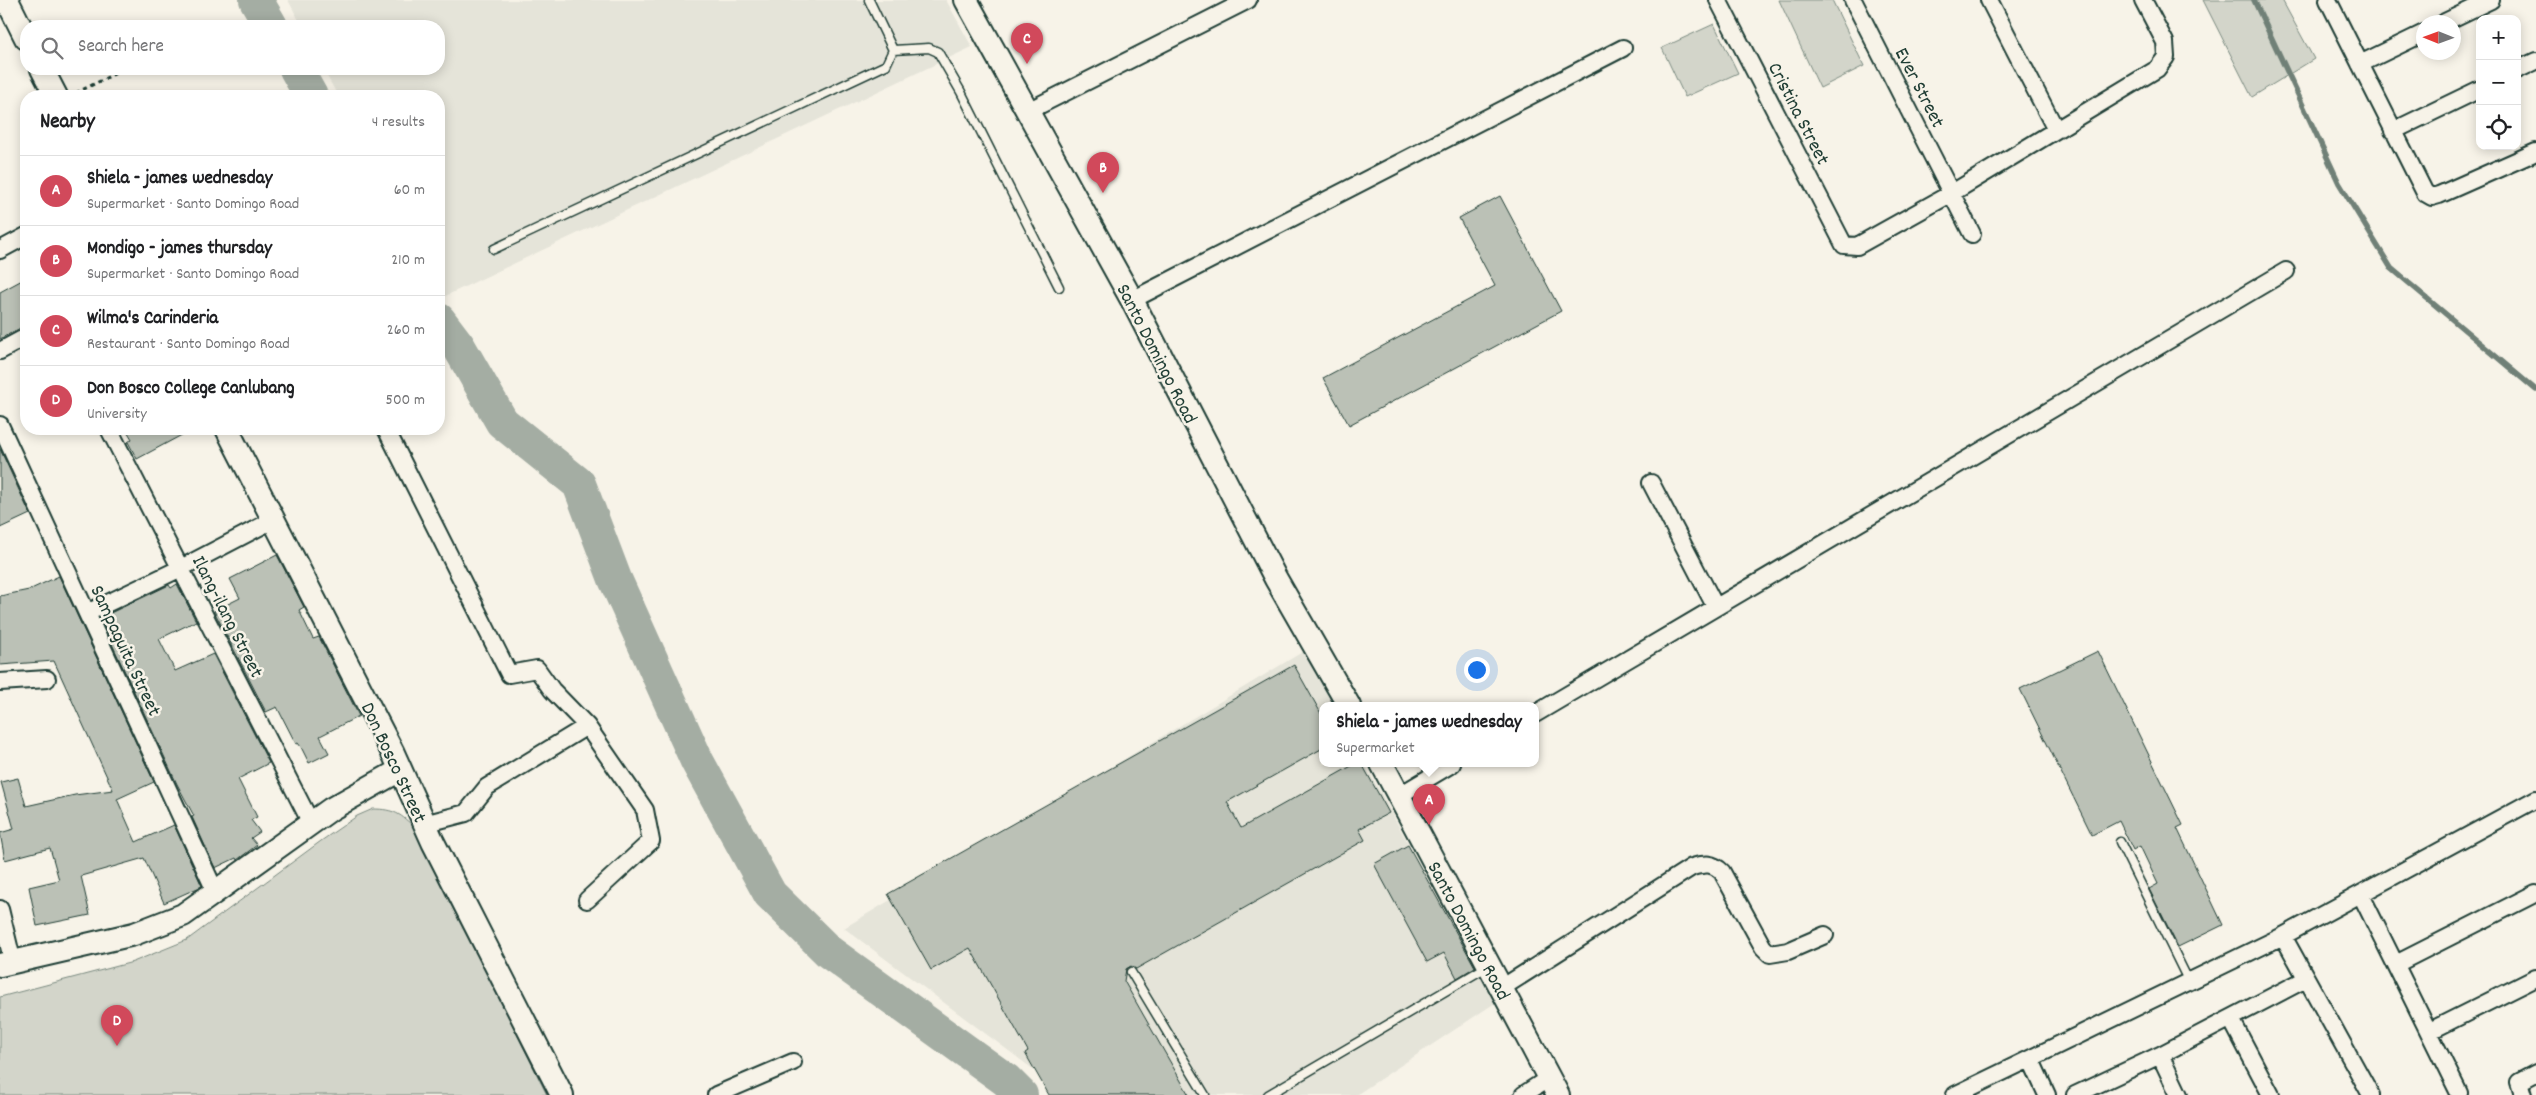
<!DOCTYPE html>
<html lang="en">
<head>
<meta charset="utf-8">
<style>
	body { margin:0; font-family:Dekko,sans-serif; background:#f2f2f2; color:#202124 }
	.controls { position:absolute; right:15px; top:15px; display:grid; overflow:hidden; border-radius:10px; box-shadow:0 2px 12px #0003 }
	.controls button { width:45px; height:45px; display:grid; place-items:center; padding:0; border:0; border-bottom:1px solid #e0e0e0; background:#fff; color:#202124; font:25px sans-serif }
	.compass { position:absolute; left:2416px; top:15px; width:45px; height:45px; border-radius:50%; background:#fff; box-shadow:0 2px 12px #0003; rotate:271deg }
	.you { position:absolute; left:1476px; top:669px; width:18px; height:18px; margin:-12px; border:4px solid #fff; border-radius:50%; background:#1a73e8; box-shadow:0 0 0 8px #1a73e833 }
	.badge { display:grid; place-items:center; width:32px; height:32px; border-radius:50%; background:#d1495b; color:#fff; font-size:16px; font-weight:700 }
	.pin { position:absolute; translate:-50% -41px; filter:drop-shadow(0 1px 2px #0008) }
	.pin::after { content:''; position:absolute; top:26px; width:18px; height:15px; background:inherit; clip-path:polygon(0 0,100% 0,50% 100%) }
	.popup { position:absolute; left:1319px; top:702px; width:220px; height:65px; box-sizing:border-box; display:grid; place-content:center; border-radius:10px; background:#fff; filter:drop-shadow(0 1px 4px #0005); font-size:16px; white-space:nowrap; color:#757577 }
	.popup b { font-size:19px; color:#202124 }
	.popup::after { content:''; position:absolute; left:50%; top:100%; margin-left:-10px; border:10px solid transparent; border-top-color:#fff }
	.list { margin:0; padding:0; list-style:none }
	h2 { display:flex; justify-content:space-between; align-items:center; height:65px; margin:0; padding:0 20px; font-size:21px }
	h2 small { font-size:16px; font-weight:400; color:#757577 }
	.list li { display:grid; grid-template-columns:32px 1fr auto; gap:15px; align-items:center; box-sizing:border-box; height:70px; padding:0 20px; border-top:1px solid #e0e0e0 }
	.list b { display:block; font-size:19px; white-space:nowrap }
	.list p { margin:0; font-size:16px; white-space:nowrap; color:#757577 }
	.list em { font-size:16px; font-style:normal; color:#757577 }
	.icon { flex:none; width:28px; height:28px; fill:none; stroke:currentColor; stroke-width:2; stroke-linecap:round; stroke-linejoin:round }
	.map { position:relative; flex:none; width:2536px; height:1095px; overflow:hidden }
	.search { position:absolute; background:#fff; box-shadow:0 2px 12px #0003; left:20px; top:20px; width:425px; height:55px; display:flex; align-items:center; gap:12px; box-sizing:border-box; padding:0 18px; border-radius:20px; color:#757577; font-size:19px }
	.panel { position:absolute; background:#fff; box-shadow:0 2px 12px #0003; left:20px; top:90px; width:425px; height:345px; border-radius:20px }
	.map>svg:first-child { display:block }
	.built { fill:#e5e4d9 }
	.green { fill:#d3d5ca; stroke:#79897f }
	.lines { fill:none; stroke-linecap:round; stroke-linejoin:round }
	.stream { stroke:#6f8077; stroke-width:5.5 }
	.river { stroke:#a4ada3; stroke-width:34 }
	.building { fill:#bbc1b6; stroke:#1f3d34 }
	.lane-casing { stroke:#1f3d34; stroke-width:11 }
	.street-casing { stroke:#1f3d34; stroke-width:20 }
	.secondary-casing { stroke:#1f3d34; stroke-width:26 }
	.path { stroke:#1f3d34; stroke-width:3; stroke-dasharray:4 4; stroke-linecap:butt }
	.lane { stroke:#f7f3e8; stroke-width:8 }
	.street { stroke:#f7f3e8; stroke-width:16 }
	.secondary { stroke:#f7f3e8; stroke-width:22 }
	.labels { text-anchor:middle; stroke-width:5; stroke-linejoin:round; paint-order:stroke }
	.street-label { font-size:20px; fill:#1f3d34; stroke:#f7f3e8 }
</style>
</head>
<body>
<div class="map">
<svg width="2536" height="1095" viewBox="0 0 2536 1095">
	<rect width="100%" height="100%" fill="#f7f3e8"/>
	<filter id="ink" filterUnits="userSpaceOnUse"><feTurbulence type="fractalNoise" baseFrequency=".02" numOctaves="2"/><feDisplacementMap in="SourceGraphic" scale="10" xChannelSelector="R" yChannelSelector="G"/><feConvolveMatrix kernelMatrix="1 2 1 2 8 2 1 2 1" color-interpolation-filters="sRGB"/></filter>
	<g filter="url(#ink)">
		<path class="built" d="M288,0H946L972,47L441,298L439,294V96H338L323,69H439V26H302Z
			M1304,651L1334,706H1323V764H1365L1495,1003L1356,1095H1063L1049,1081L844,928Z"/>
		<path class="green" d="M1779,0H1832L1864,66L1820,88Z
			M2203,0H2282L2314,59L2252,97Z
			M1714,24L1738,73L1685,97L1662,48Z
			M373,809C394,809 401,814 416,829L547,1095H0V997L133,962L187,940L321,841L357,816Z"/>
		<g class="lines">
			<path class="stream" d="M2254,0L2339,183L2391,268L2536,390"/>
			<path class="river" d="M256,0L271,26
				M296,69L311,96
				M439,320L458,345L502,422L579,484L615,579L697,761L770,894L829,952L1006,1080L1021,1095"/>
		</g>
		<path class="building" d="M1500,196L1561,311L1349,425L1323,378L1495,286L1459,218Z
			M26,278V325L0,339V292Z
			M126,429H193L137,459L128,442L132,439Z
			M0,449L30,514L0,528Z
			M277,555L304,607L299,610L313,639L319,637L359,716L320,736L329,753L309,763L301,747L298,743L296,744L277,707L266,712L214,611L240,598L230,579Z
			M59,576L154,782L117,799L136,842L174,825L202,886L164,903L144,858L81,876L90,915L37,926L29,887L59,880L50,848L5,860L0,833L14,829L1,782L18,778L26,806L75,795L113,790L54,661L0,665V596L29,590Z
			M177,584L196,621L159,639L175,671L213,654L269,763L238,779L257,817L251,820L260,832L251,838L257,845L237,860L236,858L215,868L192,817L194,816L177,784L100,618L169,585L171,588Z
			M2098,651L2183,825L2177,828L2223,925L2178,947L2149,889L2158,884L2140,846L2133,850L2119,821L2092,835L2020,689Z
			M1294,665L1323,717V748L1227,802L1241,828L1355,764H1362L1389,813L1359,829L1365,840L1136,969L1131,966L1126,969L1124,981L1189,1095H1049L1025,1053L1028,1051L970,948L931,970L888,894Z
			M1408,845L1475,967L1457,978L1444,953L1427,962L1374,864Z"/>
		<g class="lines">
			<g class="lane-casing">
				<path id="lane" d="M893,50L929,48L938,52L961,92L1059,287
					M494,249L886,65L893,50L869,0
					M2120,842L2189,982
					M1131,972L1205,1095
					M1268,1095L1488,966"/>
			</g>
			<g class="street-casing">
				<path id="street" d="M1718,0L1844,245L1857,246L1952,193L2157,69L2166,57L2165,42L2143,0
					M1853,0L1972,234
					M1989,0L2056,130
					M2328,0L2425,193L2432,197L2439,195L2536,152
					M2445,22L2491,0
					M2360,64L2424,33
					M2517,70L2536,61
					M1028,111L1248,0
					M2393,131L2480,89
					M0,250L26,236
					M1132,300L1623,48
					M0,351L26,337
					M0,425L216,893
					M109,429L311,823
					M386,429L509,674L537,669L552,690L587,726L645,810L651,841L587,900
					M1651,483L1715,606
					M87,613L181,568L273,520
					M0,682L47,679
					M1535,714L2286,271
					M1400,795L1452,764
					M424,824L466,813L487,787L587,726
					M2361,895L2459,1093
					M0,909L13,963
					M2283,936L2371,1095
					M2396,964L2536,893
					M1500,989L1692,867C1705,864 1712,862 1722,872L1763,947L1770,954L1788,951L1825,935
					M2231,1019L2271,1095
					M2430,1031L2536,978
					M2160,1055L2179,1095
					M2031,1060L2047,1095
					M716,1095L793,1062
					M1523,1095L1549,1078
					M1955,1095L2283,936L2536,799
					M2075,1095L2160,1055L2306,979
					M2523,1095L2519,1082L2536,1073"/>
			</g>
			<g class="secondary-casing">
				<path id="secondary" d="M7,0L26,38
					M966,0L1132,300L1276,579L1349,706
					M42,69L56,96
					M227,429L393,753L433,842L562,1095
					M1382,764L1558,1095
					M0,965L134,934L183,915L331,809L400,770"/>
			</g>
			<path class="path" d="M76,93L124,69"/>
			<use href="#lane" class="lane"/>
			<use href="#street" class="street"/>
			<use href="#secondary" class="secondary"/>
		</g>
	</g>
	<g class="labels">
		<g class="street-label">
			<text transform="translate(1921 87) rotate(63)" y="7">Ever Street</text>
			<text transform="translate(1800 113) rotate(63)" y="7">Cristina Street</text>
			<text transform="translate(1158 353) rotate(63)" y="7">Santo Domingo Road</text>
			<text transform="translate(229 616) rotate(63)" y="7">Ilang-ilang Street</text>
			<text transform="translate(127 650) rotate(65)" y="7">Sampaguita Street</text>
			<text transform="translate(395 762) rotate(65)" y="7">Don Bosco Street</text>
			<text transform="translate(1470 930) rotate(62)" y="7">Santo Domingo Road</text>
		</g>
	</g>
</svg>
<div class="controls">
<button>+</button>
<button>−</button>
<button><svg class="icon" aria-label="locate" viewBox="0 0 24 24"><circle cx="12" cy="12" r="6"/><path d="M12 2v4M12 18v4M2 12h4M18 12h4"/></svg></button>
</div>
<svg class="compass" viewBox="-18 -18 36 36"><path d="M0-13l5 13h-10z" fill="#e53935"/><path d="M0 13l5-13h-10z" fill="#757577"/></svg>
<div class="you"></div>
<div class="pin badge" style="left:1429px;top:825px">A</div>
<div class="popup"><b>Shiela - james wednesday</b>Supermarket</div>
<div class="pin badge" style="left:1103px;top:193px">B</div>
<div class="pin badge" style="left:1027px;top:64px">C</div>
<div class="pin badge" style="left:117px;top:1046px">D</div>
<div class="search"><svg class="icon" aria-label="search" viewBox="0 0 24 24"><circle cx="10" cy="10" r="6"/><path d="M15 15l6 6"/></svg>Search here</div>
<section class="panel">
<h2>Nearby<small>4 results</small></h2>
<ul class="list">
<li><span class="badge">A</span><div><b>Shiela - james wednesday</b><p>Supermarket · Santo Domingo Road</p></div><em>60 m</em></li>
<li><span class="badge">B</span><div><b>Mondigo - james thursday</b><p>Supermarket · Santo Domingo Road</p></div><em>210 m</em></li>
<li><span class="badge">C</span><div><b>Wilma's Carinderia</b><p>Restaurant · Santo Domingo Road</p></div><em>260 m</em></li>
<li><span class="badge">D</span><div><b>Don Bosco College Canlubang</b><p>University</p></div><em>500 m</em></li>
</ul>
</section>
</div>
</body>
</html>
